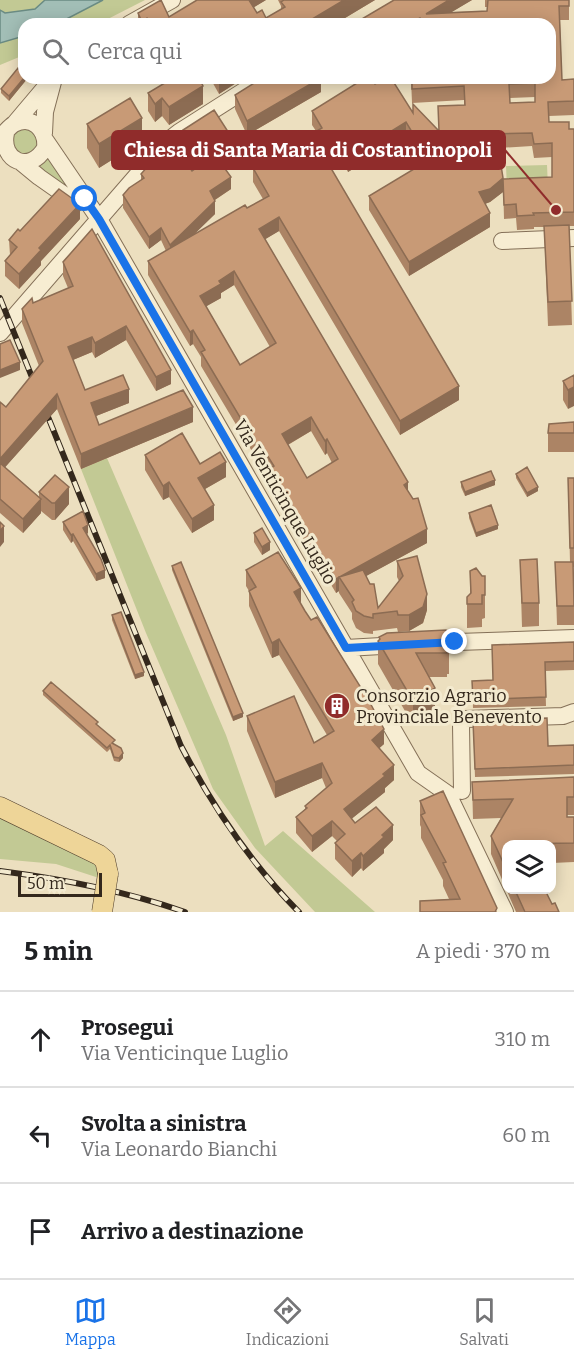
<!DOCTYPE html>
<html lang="it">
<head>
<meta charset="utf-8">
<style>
	body { margin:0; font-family:Bitter,serif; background:#f6f6f6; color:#202124 }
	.controls { position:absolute; right:18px; bottom:18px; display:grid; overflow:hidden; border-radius:12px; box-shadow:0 3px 15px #0003 }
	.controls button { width:54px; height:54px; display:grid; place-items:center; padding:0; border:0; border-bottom:2px solid #e0e0e0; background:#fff; color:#202124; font:30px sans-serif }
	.scale { position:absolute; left:18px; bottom:15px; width:84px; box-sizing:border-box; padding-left:6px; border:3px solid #34281c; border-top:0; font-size:16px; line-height:21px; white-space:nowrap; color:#34281c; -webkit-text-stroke:4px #f3eacf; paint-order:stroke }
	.stop { position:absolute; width:18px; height:18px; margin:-14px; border:4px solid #1a73e8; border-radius:50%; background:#fff }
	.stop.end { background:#1a73e8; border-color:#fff; box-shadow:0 2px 6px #0008 }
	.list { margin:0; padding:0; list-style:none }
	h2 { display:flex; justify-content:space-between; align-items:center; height:78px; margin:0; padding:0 24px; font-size:26px }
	h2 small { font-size:20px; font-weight:400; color:#757577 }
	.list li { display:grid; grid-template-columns:39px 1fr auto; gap:18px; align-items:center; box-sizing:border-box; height:96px; padding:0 24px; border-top:2px solid #e0e0e0 }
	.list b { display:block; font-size:22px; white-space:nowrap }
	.list p { margin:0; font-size:20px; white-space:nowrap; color:#757577 }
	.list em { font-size:20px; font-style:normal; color:#757577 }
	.icon { flex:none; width:33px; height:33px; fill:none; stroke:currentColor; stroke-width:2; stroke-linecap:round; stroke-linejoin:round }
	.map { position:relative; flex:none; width:574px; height:912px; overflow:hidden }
	.search { position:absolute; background:#fff; box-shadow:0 3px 15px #0003; left:18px; right:18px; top:18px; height:66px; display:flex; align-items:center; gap:15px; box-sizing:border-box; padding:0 21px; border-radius:18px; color:#757577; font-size:22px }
	.sheet { height:366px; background:#fff }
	nav { display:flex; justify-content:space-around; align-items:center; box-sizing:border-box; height:84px; border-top:2px solid #e0e0e0; background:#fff; font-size:16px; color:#757577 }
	nav a { display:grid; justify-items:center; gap:3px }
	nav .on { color:#1a73e8 }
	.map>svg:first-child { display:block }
	.green { fill:#c2c994 }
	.water { fill:#a2beb6; stroke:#6a8b83; stroke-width:1.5 }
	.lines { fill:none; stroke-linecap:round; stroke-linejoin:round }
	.minor-casing { stroke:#847058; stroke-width:18 }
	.major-casing { stroke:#513f2d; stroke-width:21 }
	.minor { stroke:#f7edd2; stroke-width:16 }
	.major { stroke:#eed598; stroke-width:20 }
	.rail-casing { stroke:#34281c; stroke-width:6 }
	.rail { stroke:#f3eacf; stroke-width:4; stroke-dasharray:11; stroke-linecap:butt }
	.major-bridge-casing { stroke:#513f2d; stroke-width:21; stroke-linecap:butt }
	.major-bridge { stroke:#eed598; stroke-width:20 }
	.wall { fill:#ac8465; fill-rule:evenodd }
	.shaded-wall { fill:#8c6c53 }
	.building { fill:#c89a76; stroke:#8c6c53; stroke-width:1.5; fill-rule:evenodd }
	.route { stroke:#1a73e8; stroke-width:8 }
	.labels { text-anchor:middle; stroke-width:6; stroke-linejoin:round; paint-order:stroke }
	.street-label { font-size:18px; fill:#34281c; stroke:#f3eacf }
	.poi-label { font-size:18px; fill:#34281c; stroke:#f3eacf; text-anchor:start }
	.leader { fill:none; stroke:#902c2b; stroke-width:2 }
	.callout-dot { fill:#902c2b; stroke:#f3eacf; stroke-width:2 }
	.callout { fill:#902c2b; stroke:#902c2b; stroke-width:2 }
	.callout-label { font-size:20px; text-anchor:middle; font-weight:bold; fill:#fff }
</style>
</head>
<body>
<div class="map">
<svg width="574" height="912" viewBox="0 0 574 912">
	<rect width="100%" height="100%" fill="#ecdfbf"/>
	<path class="green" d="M0,0H145L98,24H24V55L0,65Z
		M23,127L37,131V154H15L12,136Z
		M49,154L79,196L33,168Z
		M547,165L548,188L507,189L506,166Z
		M107,458L226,735L265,846L283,831L375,912H315L255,848L213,789L146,633L81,469Z
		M0,811L98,860L99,878L56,864L0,859Z"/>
	<path class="water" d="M45,0H103L57,24H24V36L0,43V10L5,13L35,9Z"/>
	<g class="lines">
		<g class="minor-casing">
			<path id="minor" d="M129,24L172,0
				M15,123L53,78
				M44,133L45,112L53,82
				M0,137C5,133 9,127 14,124C33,114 47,131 45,148C30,174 0,161 6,133
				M46,141L99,219L418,773L448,794
				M22,163L39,177L76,203
				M502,241L574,238
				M0,333L165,143L179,132L264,78
				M428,643L574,638
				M346,648L399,645
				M462,791L461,724L465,719L563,716L574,712
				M448,794L505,912"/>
		</g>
		<g class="major-casing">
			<path id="major" d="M0,807L99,855L105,860L108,874"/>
		</g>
		<use href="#minor" class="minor"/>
		<use href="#major" class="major"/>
		<g class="rail-casing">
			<path id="rail" d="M0,298L181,746C213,807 250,863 299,912
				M0,871C63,879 125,891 185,912"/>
		</g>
		<use href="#rail" class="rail"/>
		<g class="major-bridge-casing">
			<path id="major-bridge" d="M102,912L108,874"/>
		</g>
		<use href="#major-bridge" class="major-bridge"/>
	</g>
	<path class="wall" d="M266,0L254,7L257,13L266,18L281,9V6L278,0H375L335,24H138V13L169,17Z
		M394,0H472L451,12L487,11V7H485V0H569V20H560L562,80L574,79V115L549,116V122L569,129H574V226H569L572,325L548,326L544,227H534V229L517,230L516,218L504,219L503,179L552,177V157L534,158L532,146L498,148L503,192L490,202L485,204L490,227L409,276L369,210V196L423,164L406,136L348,172L339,157L328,163L459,400L400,435L279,231L265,239L408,491L427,543L366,576L378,608L399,581L397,577V561L427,610L423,623L409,631L398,632L397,628L373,631V634L364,633L356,628L352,619V613L339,593V591L336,593L270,483V474L262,461L259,463L201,366V357L193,344L190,346L148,275V261L166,251L161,240L149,249L123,208V195L141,180V174L192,171L200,165L183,142V130L234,153L219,161L231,189L215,200V214L194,234L247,208L263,199L253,182V168L316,131L312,125V111L375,84L439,131L464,105V100L412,103L411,78H550V24H344L362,19ZM535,97V102L510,103V98ZM489,148L460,155L455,149ZM234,285L270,347L240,365L206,306L221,298V293ZM311,431L325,455L327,453L332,463L307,478L288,445Z
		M27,78V79L9,101L1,93V89Z
		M210,78H244L219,94Z
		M321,92L247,135L235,109V95Z
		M148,93L203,104L169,125L162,116L155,122L148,111Z
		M87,124L142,141L99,168L87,148Z
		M80,219L41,261V265L19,289L5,276V261L10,255L9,240L20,231Z
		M92,229L171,384L156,391L126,340L95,358L92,352L73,360L85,390L129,403L96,416L99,425L193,422L81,469L57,409L5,467L39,497V492L69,504L55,520H52L41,511V513L23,533L0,513V402L6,407L39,366L22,323V309L33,303L68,288L63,276V262Z
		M574,375L568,409L563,400V381Z
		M574,422V452H548V433Z
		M145,455L200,464L226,477L205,489L214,520L192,533L169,497L163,500L145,470Z
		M516,474L538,491L527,497L516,478Z
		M568,478H574V567H573L574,590V625H557L555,562H570Z
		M461,482L495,485L465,496L461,487Z
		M469,513L498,529L476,537L469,518Z
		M63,522L88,533L87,534L105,578L96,581L73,541L71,543L63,530Z
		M254,533L270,550L262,555L254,542Z
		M520,560L539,603V626L522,627Z
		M172,566L243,717L233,721L172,570Z
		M246,570L301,604L384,744L379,748L394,780L385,788V792L351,819L355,823L393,840L384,849V853L363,871L361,868L352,877L335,859V843L337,841L332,836L312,852L296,833V817L305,809V806L326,788L322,778L275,798L247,731V716L314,743L327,735L279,655L272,658L249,606V591L246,586Z
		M470,571L482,576H485V618L482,619V627L467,628V597L470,594Z
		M112,615L144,676L135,679L112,620Z
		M379,637H449V674H447V677H429L435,712L413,725L378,664V641L379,640Z
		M574,642V670L545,671L546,706L473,708L472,681L492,680Z
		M43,691L98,726L115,745L123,758L119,762L114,761L110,749L107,752L43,695Z
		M473,721L548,746L574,745V774L475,777Z
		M574,777V815H567V817H574V862L552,863V844H507V890H545L552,904L559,912H516L491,854V836L501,818L473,819L472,782Z
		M420,801L497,912H420V901L449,899L443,886V880L421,838V827L420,825Z"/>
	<path class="shaded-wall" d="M246,0H266L246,12Z
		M344,0H375L335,24H304Z
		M449,0H472L432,24L426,14Z
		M147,18V24H142V22Z
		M420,18V24H409Z
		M24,78H27V79L9,101V96Z
		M219,78H244L219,94Z
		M321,78V92L247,135V121Z
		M203,86V104L169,125V107Z
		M162,98V116L155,122V104Z
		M142,118V141L99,168V144Z
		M406,122V136L348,172V158Z
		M234,141V153L213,165V152Z
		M339,143V157L322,167V153Z
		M231,177V189L210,203V191Z
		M503,178V192L490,202L479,206V192Z
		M215,201V214L170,258V245Z
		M80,204V219L41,261V265L19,289V274L39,248Z
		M490,213V227L409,276V262Z
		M279,217V231L259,243V229Z
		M161,228V240L149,249V237Z
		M234,271V285L221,293V298L200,310V296L219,281Z
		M126,326V340L95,358V343Z
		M193,330V344L190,346V332Z
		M92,337V352L68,362V347Z
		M20,362V370L0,378V370Z
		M171,370V384L156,391V377Z
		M459,386V400L400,435V421Z
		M574,387V406L568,409V390Z
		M129,389V403L91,418V403Z
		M57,394V409L0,473V459Z
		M193,407V422L81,469V454Z
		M311,417V431L282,448V434Z
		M327,439V453L325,455V441Z
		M262,447V461L259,463V449Z
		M226,462V477L198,493V478Z
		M495,480V485L465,496V492Z
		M169,482V497L163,500V486Z
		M408,482V496L404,485Z
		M69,487V504L55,520V503Z
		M538,487V491L527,497V493Z
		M41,499V513L23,533V519Z
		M214,505V520L192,533V519Z
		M88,525V533L83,536V528Z
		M498,525V529L476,537V533Z
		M4,526V542L0,547V531Z
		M427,529V543L346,587L340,577Z
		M73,534V541L71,543V535Z
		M270,542V550L262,555V547Z
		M105,570V578L96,581V574Z
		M339,577V591L336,593V579Z
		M301,588V603L294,592Z
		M427,594V610L423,623L409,631V615Z
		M279,639V655L272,658V643Z
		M144,672V676L135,679V675Z
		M435,688V712L413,725V701Z
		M243,713V717L233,721V717Z
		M384,729V744L372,755V740Z
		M123,753V758L119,762V758Z
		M322,763V778L275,798V782Z
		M394,765V780L385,788V792L344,825V809Z
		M332,821V836L312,852V836Z
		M393,825V840L384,849V853L363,871V856L382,835Z
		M361,853V868L352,877V861Z"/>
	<path class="building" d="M161,0L169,17L197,0H249L257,13L262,10L266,18L285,7L281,2L284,0H344L304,24H250L248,20L242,24H151L147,18L142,22L138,13Z
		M394,0H449L426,14L487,11L488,0H569V6H559L562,80L574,79V101L548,102L549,122H569V129H574V212L533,213L534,215L517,216L516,204L504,205L503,179L552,177V143L534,144L532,133L443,135L460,155L498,146L503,178L490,189L479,192L490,213L409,262L369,196L429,160L406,122L348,158L339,143L322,153L459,386L400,421L279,217L259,229L408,482L404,485L413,499L418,498L427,529L336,579L270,469L274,466L262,447L259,449L201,352L205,350L193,330L190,332L148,261L245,205L247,208L269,196L253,168L322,128L312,111L365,78H372L375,84L386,78H391L413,113V104L439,131L438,106L465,105L464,86L412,89V78H550V24H424L420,18L409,24H344L352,19H362ZM535,83V102L510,103L509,84ZM234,271L276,343L240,365L200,296L221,284L219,281ZM311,417L325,441L327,439L338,459L307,478L282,434Z
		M18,68L24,73V78L9,96L1,89Z
		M173,78H199L203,86L169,107L162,98L155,104L148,93Z
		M262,78H321L247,121L235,95Z
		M130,98L142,118L99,144L87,124Z
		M214,110L234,141L213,152L231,177L210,191L215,201L170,245L161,228L149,237L123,195L129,188L144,178L141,174L171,140L192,171L206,161L183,130Z
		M59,189L80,204L39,248L41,250L19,274L5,261L17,247L9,240L18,229L20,231Z
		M569,225L572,301L548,302L544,226Z
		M92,229L171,370L156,377L126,326L95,343L92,337L68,347L85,390L123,375L129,389L91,403L99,425L183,390L193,407L81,454L57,394L0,459V402L6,407L43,361L22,309L32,298L33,303L73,286L63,262Z
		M10,340L20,362L0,370V344Z
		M574,375V387L568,390L563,381Z
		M574,422V433H548L549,424Z
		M182,433L200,464L220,452L226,462L198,478L214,505L192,519L169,482L163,486L145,455Z
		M0,463L41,499L23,519L0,499Z
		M527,467L538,487L527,493L516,474Z
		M491,471L495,480L465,492L461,482Z
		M55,475L69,487L55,503H52L39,492Z
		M568,478H574V548H570Z
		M491,505L498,525L476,533L469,513Z
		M83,511L88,525L83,528L101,559L105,570L96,574L73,534L71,535L63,522Z
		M0,522L4,526L0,531Z
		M262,528L270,542L262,547L254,533Z
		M278,552L301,588L294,592L305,611L311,620L317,617L368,699L384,729L372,740L394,765L383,774L385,776L344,809L355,823L376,807L393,825L382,835L384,837L363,856L361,853L352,861L335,843L345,834L332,821L312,836L296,817L307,808L305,806L332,783L322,763L275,782L247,716L294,696L314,743L334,731L279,639L272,643L249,591L256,587L246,570Z
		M417,556L427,594L423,607L409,615H398L397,611L373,614V618L364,616L356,611L352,602L354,600L339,577L363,570L370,584H374L378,608L403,576L397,561Z
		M537,559L539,603H522L520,560Z
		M181,562L243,713L233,717L172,566Z
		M555,562H573L574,606H557Z
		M476,568L482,576H485V595H482V604H467V597L471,593L470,571Z
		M121,612L144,672L135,675L112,615Z
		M446,630L447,637H449V650H447V653H416L435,688L413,701L378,641L380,639L379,637L387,633Z
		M574,642V661L545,662L546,697L473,700L472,681L493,680L492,645Z
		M51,682L98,722L96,724L115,740L112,743L121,748L123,753L119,758L114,757L110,745L107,748L43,691Z
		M547,718L548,746L574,745V765L475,769L473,721Z
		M574,777V797H567V817H574V843L507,844V871L491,836L513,799L473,800L472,782Z
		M443,791L497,908L495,912H420V901L460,899L443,863L446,862L421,815L425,813L420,801Z
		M515,890H545L552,904L555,903L559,912H525Z"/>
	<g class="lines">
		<path class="route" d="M85,199L99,219L346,648L455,642"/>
	</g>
	<defs>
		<g id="building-disc" transform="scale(1.35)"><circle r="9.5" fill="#902c2b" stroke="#f3eacf"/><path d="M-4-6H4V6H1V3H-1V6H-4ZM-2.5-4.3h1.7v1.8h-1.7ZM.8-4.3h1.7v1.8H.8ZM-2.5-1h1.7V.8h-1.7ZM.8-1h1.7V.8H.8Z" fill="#fff"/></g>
	</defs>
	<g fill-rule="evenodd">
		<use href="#building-disc" x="337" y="706"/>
	</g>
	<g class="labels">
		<g class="street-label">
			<text transform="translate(285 502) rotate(60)" y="6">Via Venticinque Luglio</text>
		</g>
		<g class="poi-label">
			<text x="356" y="702">Consorzio Agrario<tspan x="356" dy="21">Provinciale Benevento</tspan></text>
		</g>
	</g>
	<path class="leader" d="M556 210L505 150"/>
	<circle class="callout-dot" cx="556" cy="210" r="6"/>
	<rect class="callout" x="112" y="131" width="393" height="38" rx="6"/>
	<g class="callout-label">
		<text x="308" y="157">Chiesa di Santa Maria di Costantinopoli</text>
	</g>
</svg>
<div class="controls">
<button><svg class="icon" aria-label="layers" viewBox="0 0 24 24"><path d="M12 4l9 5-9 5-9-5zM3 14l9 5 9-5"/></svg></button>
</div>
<div class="scale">50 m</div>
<div class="stop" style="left:85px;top:199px"></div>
<div class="stop end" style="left:455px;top:642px"></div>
<div class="search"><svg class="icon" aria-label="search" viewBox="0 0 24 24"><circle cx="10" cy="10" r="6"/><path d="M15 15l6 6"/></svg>Cerca qui</div>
</div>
<section class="sheet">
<h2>5 min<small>A piedi · 370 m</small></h2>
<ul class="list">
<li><svg class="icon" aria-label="ahead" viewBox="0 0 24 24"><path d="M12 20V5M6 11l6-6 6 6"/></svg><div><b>Prosegui</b><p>Via Venticinque Luglio</p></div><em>310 m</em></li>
<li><svg class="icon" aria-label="left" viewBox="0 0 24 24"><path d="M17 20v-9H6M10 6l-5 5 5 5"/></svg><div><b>Svolta a sinistra</b><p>Via Leonardo Bianchi</p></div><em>60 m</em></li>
<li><svg class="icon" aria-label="arrive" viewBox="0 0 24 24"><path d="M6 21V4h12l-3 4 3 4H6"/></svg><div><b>Arrivo a destinazione</b></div></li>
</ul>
</section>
<nav>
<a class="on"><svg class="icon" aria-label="map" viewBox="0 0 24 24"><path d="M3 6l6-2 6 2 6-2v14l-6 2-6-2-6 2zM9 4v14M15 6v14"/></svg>Mappa</a>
<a><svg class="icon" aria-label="directions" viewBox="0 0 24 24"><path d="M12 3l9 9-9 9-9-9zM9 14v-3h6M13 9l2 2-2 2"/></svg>Indicazioni</a>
<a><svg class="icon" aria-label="saved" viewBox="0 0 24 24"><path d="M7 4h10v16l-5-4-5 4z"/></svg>Salvati</a>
</nav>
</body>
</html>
